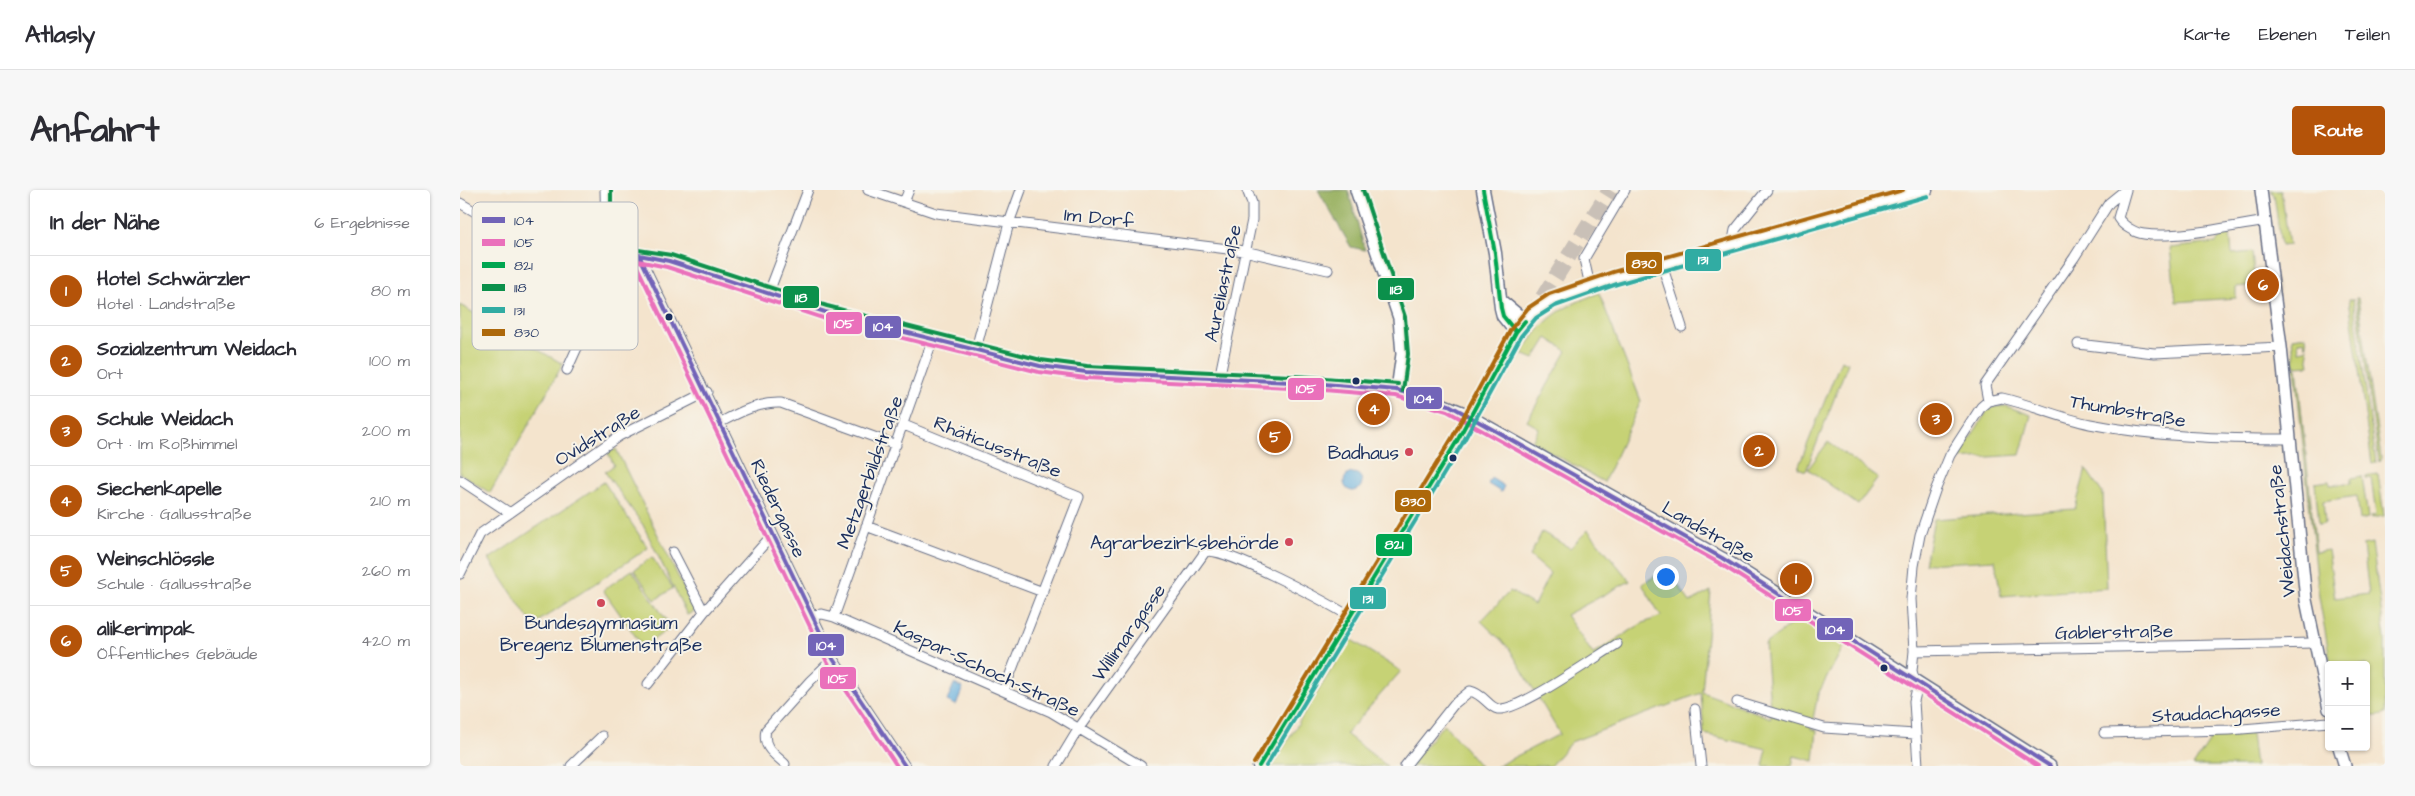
<!DOCTYPE html>
<html lang="de">
<head>
<meta charset="utf-8">
<style>
	body { margin:0; font-family:"Architects Daughter",sans-serif; background:#f7f7f7; color:#2b2b33 }
	.controls { position:absolute; right:15px; bottom:15px; display:grid; overflow:hidden; border-radius:5px; box-shadow:0 1px 4px #0004 }
	.controls button { width:45px; height:45px; display:grid; place-items:center; padding:0; border:0; border-bottom:1px solid #e1e1e2; background:#fff; color:#2b2b33; font:25px sans-serif }
	.you { position:absolute; left:1205px; top:386px; width:18px; height:18px; margin:-12px; border:4px solid #fff; border-radius:50%; background:#1a73e8; box-shadow:0 0 0 8px #1a73e833 }
	.badge { display:grid; place-items:center; width:32px; height:32px; border-radius:50%; background:#b45309; color:#fff; font-size:16px; font-weight:700 }
	.pin { position:absolute; translate:-50% -50%; border:2px solid #fff; box-shadow:0 1px 5px #0006 }
	.list { margin:0; padding:0; list-style:none }
	h2 { display:flex; justify-content:space-between; align-items:center; height:65px; margin:0; padding:0 20px; font-size:21px }
	h2 small { font-size:16px; font-weight:400; color:#7c7c81 }
	.list li { display:grid; grid-template-columns:32px 1fr auto; gap:15px; align-items:center; box-sizing:border-box; height:70px; padding:0 20px; border-top:1px solid #e1e1e2 }
	.list b { display:block; font-size:19px; white-space:nowrap }
	.list p { margin:0; font-size:16px; white-space:nowrap; color:#7c7c81 }
	.list em { font-size:16px; font-style:normal; color:#7c7c81 }
	.map { position:relative; flex:none; width:1925px; height:576px; overflow:hidden; border-radius:5px }
	header { display:flex; align-items:center; gap:30px; box-sizing:border-box; height:70px; padding:0 25px; background:#fff; border-bottom:1px solid #e1e1e2 }
	header strong { font-size:24px }
	nav { display:flex; gap:28px; margin-inline-start:auto; font-size:18px }
	.intro { display:flex; align-items:center; justify-content:space-between; box-sizing:border-box; height:120px; padding:0 30px }
	h1 { margin:0; font-size:35px }
	.button { padding:12px 22px; border-radius:5px; background:#b45309; color:#fff; font-size:18px; font-weight:700 }
	main { display:flex; gap:30px; padding:0 30px }
	aside { flex:1; background:#fff; border-radius:5px; box-shadow:0 1px 4px #0004 }
	.map>svg:first-child { display:block }
	.green { fill:#c6d274; stroke:#708069 }
	.forest { fill:#9cb466; stroke:#5c7262 }
	.water { fill:#68b0df; stroke:#42709e }
	.lines { fill:none; stroke-linecap:round; stroke-linejoin:round }
	.motorway-tunnel { stroke:#c9c0b7; stroke-width:16; stroke-dasharray:16 8; stroke-linecap:butt }
	.minor-casing { stroke:#676e85; stroke-width:11 }
	.tertiary-casing { stroke:#676e85; stroke-width:14 }
	.secondary-casing { stroke:#676e85; stroke-width:15 }
	.minor { stroke:#fff; stroke-width:9 }
	.tertiary { stroke:#fff; stroke-width:11 }
	.secondary { stroke:#fff; stroke-width:12 }
	.bus-1-casing { stroke:#f7f3e8; stroke-width:8 }
	.bus-2-casing { stroke:#f7f3e8; stroke-width:8 }
	.bus-3-casing { stroke:#f7f3e8; stroke-width:8 }
	.bus-4-casing { stroke:#f7f3e8; stroke-width:8 }
	.bus-5-casing { stroke:#f7f3e8; stroke-width:8 }
	.bus-6-casing { stroke:#f7f3e8; stroke-width:8 }
	.bus-1 { stroke:#7264b8; stroke-width:4 }
	.bus-2 { stroke:#ea70bb; stroke-width:4 }
	.bus-3 { stroke:#00a651; stroke-width:4 }
	.bus-4 { stroke:#0b904b; stroke-width:4 }
	.bus-5 { stroke:#31aca3; stroke-width:4 }
	.bus-6 { stroke:#ad680a; stroke-width:4 }
	.bus-dot { fill:#1b2f5e; stroke:#f7f3e8; stroke-width:2 }
	.poi-dot { fill:#d1495b; stroke:#f7f3e8; stroke-width:2 }
	.labels { text-anchor:middle; stroke-width:4; stroke-linejoin:round; paint-order:stroke }
	.street-label { font-size:19px; fill:#1b2f5e; stroke:#f7f3e8 }
	.poi-label { font-size:19px; fill:#1b2f5e; stroke:#f7f3e8; text-anchor:end }
	.key { fill:#f7f3e8; stroke:#b5b8bf; stroke-width:1 }
	.key-label { font-size:14px; fill:#1b2f5e }
	.line-badge { stroke:#f7f3e8; stroke-width:2 }
	.badge-label { font-size:14px; text-anchor:middle; font-weight:bold; fill:#fff }
</style>
</head>
<body>
<header>
<strong>Atlasly</strong>
<nav><a>Karte</a><a>Ebenen</a><a>Teilen</a></nav>
</header>
<div class="intro"><h1>Anfahrt</h1><a class="button">Route</a></div>
<main>
<aside>
<h2>In der Nähe<small>6 Ergebnisse</small></h2>
<ul class="list">
<li><span class="badge">1</span><div><b>Hotel Schwärzler</b><p>Hotel · Landstraße</p></div><em>80 m</em></li>
<li><span class="badge">2</span><div><b>Sozialzentrum Weidach</b><p>Ort</p></div><em>100 m</em></li>
<li><span class="badge">3</span><div><b>Schule Weidach</b><p>Ort · Im Roßhimmel</p></div><em>200 m</em></li>
<li><span class="badge">4</span><div><b>Siechenkapelle</b><p>Kirche · Gallusstraße</p></div><em>210 m</em></li>
<li><span class="badge">5</span><div><b>Weinschlössle</b><p>Schule · Gallusstraße</p></div><em>260 m</em></li>
<li><span class="badge">6</span><div><b>alikerimpak</b><p>Öffentliches Gebäude</p></div><em>420 m</em></li>
</ul>
</aside>
<div class="map">
<svg width="1925" height="576" viewBox="0 0 1925 576">
	<rect width="100%" height="100%" fill="#f7f3e8"/>
	<filter id="ink" filterUnits="userSpaceOnUse"><feTurbulence type="fractalNoise" baseFrequency=".02" numOctaves="2"/><feDisplacementMap in="SourceGraphic" scale="10" xChannelSelector="R" yChannelSelector="G"/><feConvolveMatrix kernelMatrix="1 2 1 2 8 2 1 2 1" color-interpolation-filters="sRGB"/></filter>
	<filter id="wash" filterUnits="userSpaceOnUse"><feTurbulence type="fractalNoise" baseFrequency=".0096" numOctaves="4" result="noise"/><feDisplacementMap in="SourceGraphic" scale="20" xChannelSelector="R" yChannelSelector="G"/><feGaussianBlur stdDeviation="1.12" result="paint"/><feColorMatrix in="noise" values="0 0 0 0 0 0 0 0 0 0 0 0 0 0 0 0 0 1.4 0 .05"/><feComposite in="paint" operator="in"/></filter>
	<g filter="url(#wash)">
		<rect width="100%" height="100%" fill="#f4e4cd"/>
		<path class="green" d="M1811,0H1821L1829,55L1821,56L1814,5Z
			M1770,42L1772,64L1792,62L1795,95L1776,97V108L1716,112L1710,58L1756,53L1763,43Z
			M1139,103L1181,211L1144,292L1072,252L1079,238L1067,231L1107,161L1087,148L1074,169L1062,164C1084,127 1100,118 1139,103Z
			M1896,108H1898L1921,268L1919,272Z
			M1889,109H1893L1916,273L1912,274Z
			M0,115L103,174L30,303L0,283Z
			M1846,146L1847,155H1845L1844,150L1838,152L1839,161L1845,160L1847,157L1850,175L1835,176L1832,148Z
			M1381,170L1388,173L1346,281L1338,278Z
			M1835,178H1837L1856,362L1868,360L1875,408L1909,404L1903,355L1912,353L1925,449V524L1919,526H1906V475H1871L1859,407Z
			M1546,216L1571,225L1560,265L1497,269L1528,220L1533,217Z
			M1368,252L1418,288L1398,315L1348,279Z
			M156,259L235,421L227,425L183,335L145,282L154,275L148,263Z
			M1626,279L1643,304L1647,398L1541,406L1535,370L1465,374L1474,329L1615,319Z
			M1918,284L1924,326L1912,328L1911,326L1916,325L1911,288H1906V286Z
			M1902,286L1908,328L1900,330L1897,306L1863,311L1865,333L1859,334L1855,293L1869,291L1870,295L1891,293V288Z
			M144,292L188,358L73,435L29,369Z
			M1128,340L1170,391L1106,425L1133,464L1181,434L1201,426L1182,394L1207,379L1230,412L1251,401L1242,502L1311,528L1305,454L1341,427L1385,454L1358,504L1351,539L1357,540L1354,571L1334,566L1332,576H1303L1307,559L1244,544L1241,503L1111,552L1090,576H1037L1100,544L1049,458L1021,431L1050,401L1074,415L1090,383L1070,366L1082,342L1110,358Z
			M192,367L213,398L195,410L174,380Z
			M172,380L211,437L183,457L143,400Z
			M890,449L941,481L886,544L927,576H812Z
			M984,534L1020,576H948Z
			M1791,543L1795,576H1733L1754,544Z"/>
		<path class="forest" d="M858,0H888L905,60L891,57Z"/>
		<path class="water" d="M884 292a9 9 0 1 1 18 0a9 9 0 1 1-18 0Z
			M1031,288L1044,296L1041,302L1028,294Z
			M494,494L503,498L496,515L487,511Z"/>
	</g>
	<g filter="url(#ink)">
		<g class="lines">
			<path class="motorway-tunnel" d="M1070,128L1150,0"/>
			<g class="minor-casing">
				<path id="minor" d="M145,0L146,41L145,61
					M408,0L476,23L784,61L868,80
					M1666,0L1658,28C1663,36 1675,43 1684,44C1714,49 1774,36 1806,31
					M444,12L449,0
					M0,13L43,38L61,45L98,54L209,71L309,102L365,122L580,176L626,182L852,193L937,200
					M1272,55L1275,40L1307,0
					M179,65L373,469L445,576
					M1202,75L1222,137
					M1130,96L1124,69L1165,0
					M309,102L348,0
					M1618,154L1694,163L1821,157
					M516,159L549,33L561,0
					M107,180L131,127L156,62
					M759,189L792,30V13L787,0
					M1528,211L1525,195L1614,68L1649,13L1665,0
					M261,232C280,222 299,212 321,213L436,255
					M444,235L619,307L544,500
					M0,290L50,323
					M406,336L583,402
					M213,362L244,422
					M0,384L20,344L159,246L247,202
					M352,425L362,424L374,427L591,522L681,576
					M374,427L473,149
					M1454,461L1853,453
					M188,494L244,422L313,344
					M1277,512L1364,538L1455,544
					M1235,519L1241,576
					M1644,543L1770,540L1869,532
					M325,574C314,564 302,557 306,540L350,491L373,469
					M111,576L142,546
					M596,576L619,538L745,362C762,355 871,415 891,427
					M945,576L994,514L1010,501C1024,504 1028,517 1038,519C1058,522 1137,466 1157,454
					M1458,576L1454,511L1457,498L1452,481L1454,461L1451,409L1454,376L1460,345L1475,301L1490,265L1521,217L1528,211L1542,208C1572,215 1600,228 1630,234C1696,247 1762,249 1829,249"/>
			</g>
			<g class="tertiary-casing">
				<path id="tertiary" d="M896,0L939,128L942,164L937,200L967,208L1002,222L1262,368L1590,576
					M1801,0L1821,157L1846,410L1869,519
					M1879,557L1885,576"/>
			</g>
			<g class="secondary-casing">
				<path id="secondary" d="M1023,0L1035,63L1041,118L1043,126L1056,142
					M1041,111L1065,131
					M799,576L997,251L1056,142L1072,123L1092,110L1155,88L1466,0"/>
			</g>
			<use href="#minor" class="minor"/>
			<use href="#tertiary" class="tertiary"/>
			<use href="#secondary" class="secondary"/>
			<g class="bus-1-casing">
				<path id="bus-1" d="M179,65L209,71L365,122L580,176L626,182L852,193L937,200L989,215L1262,368L1590,576
					M179,65L373,469L445,576"/>
			</g>
			<g class="bus-2-casing">
				<path id="bus-2" d="M173,68L367,472L437,576
					M178,71L207,77L363,128L579,182L626,188L852,199L936,206L987,221L1259,373L1578,576"/>
			</g>
			<g class="bus-3-casing">
				<path id="bus-3" d="M1023,0L1035,63L1041,118L1043,126L1056,142
					M799,576L997,251L1056,142L1065,131"/>
			</g>
			<g class="bus-4-casing">
				<path id="bus-4" d="M903,0L945,127L948,164L943,201
					M146,55L211,65L367,116L581,170L627,176L852,187L938,194
					M151,61V0"/>
			</g>
			<g class="bus-5-casing">
				<path id="bus-5" d="M806,576L1002,254L1061,146L1076,128L1095,116L1157,94L1468,6"/>
			</g>
			<g class="bus-6-casing">
				<path id="bus-6" d="M794,573L992,248L1051,139L1068,118L1089,104L1153,82L1443,0"/>
			</g>
			<use href="#bus-1" class="bus-1"/>
			<use href="#bus-2" class="bus-2"/>
			<use href="#bus-3" class="bus-3"/>
			<use href="#bus-4" class="bus-4"/>
			<use href="#bus-5" class="bus-5"/>
			<use href="#bus-6" class="bus-6"/>
		</g>
	</g>
	<g class="bus-dot">
		<circle cx="209" cy="127" r="4.5"/>
		<circle cx="896" cy="191" r="4.5"/>
		<circle cx="993" cy="268" r="4.5"/>
		<circle cx="1424" cy="478" r="4.5"/>
	</g>
	<g class="poi-dot">
		<circle cx="949" cy="262" r="5"/>
		<circle cx="829" cy="352" r="5"/>
		<circle cx="141" cy="413" r="5"/>
	</g>
	<g class="labels">
		<g class="street-label">
			<text transform="translate(639 27) rotate(6)" y="7">Im Dorf</text>
			<text transform="translate(762 93) rotate(-78)" y="7">Aureliastraße</text>
			<text transform="translate(1668 220) rotate(10)" y="7">Thumbstraße</text>
			<text transform="translate(137 245) rotate(-32)" y="7">Ovidstraße</text>
			<text transform="translate(538 256) rotate(22)" y="7">Rhäticusstraße</text>
			<text transform="translate(409 282) rotate(-70)" y="7">Metzgerbildstraße</text>
			<text transform="translate(319 318) rotate(65)" y="7">Riedergasse</text>
			<text transform="translate(1249 341) rotate(30)" y="7">Landstraße</text>
			<text transform="translate(1821 341) rotate(-96)" y="7">Weidachstraße</text>
			<text transform="translate(1654 441) rotate(-1)" y="7">Gablerstraße</text>
			<text transform="translate(668 442) rotate(-55)" y="7">Willimargasse</text>
			<text transform="translate(527 478) rotate(25)" y="7">Kaspar-Schoch-Straße</text>
			<text transform="translate(1756 522) rotate(-3)" y="7">Staudachgasse</text>
		</g>
		<g class="poi-label">
			<text x="939" y="269">Badhaus</text>
			<text x="819" y="359">Agrarbezirksbehörde</text>
			<text x="141" y="439" text-anchor="middle">Bundesgymnasium<tspan x="141" dy="22">Bregenz Blumenstraße</tspan></text>
		</g>
	</g>
	<rect x="12" y="12" width="166" height="148" rx="8" class="key"/>
	<rect x="22" y="27" width="23" height="6" fill="#7264b8"/>
	<rect x="22" y="49" width="23" height="7" fill="#ea70bb"/>
	<rect x="22" y="72" width="23" height="6" fill="#00a651"/>
	<rect x="22" y="94" width="23" height="7" fill="#0b904b"/>
	<rect x="22" y="117" width="23" height="6" fill="#31aca3"/>
	<rect x="22" y="139" width="23" height="7" fill="#ad680a"/>
	<g class="key-label">
		<text x="54" y="35">104</text>
		<text x="54" y="57">105</text>
		<text x="54" y="80">821</text>
		<text x="54" y="102">118</text>
		<text x="54" y="125">131</text>
		<text x="54" y="147">830</text>
	</g>
	<g class="line-badge">
		<rect x="1224" y="58" width="38" height="24" rx="5" fill="#31aca3"/>
		<rect x="1165" y="61" width="38" height="24" rx="5" fill="#ad680a"/>
		<rect x="917" y="87" width="38" height="24" rx="5" fill="#0b904b"/>
		<rect x="322" y="95" width="38" height="24" rx="5" fill="#0b904b"/>
		<rect x="365" y="121" width="38" height="24" rx="5" fill="#ea70bb"/>
		<rect x="404" y="125" width="38" height="24" rx="5" fill="#7264b8"/>
		<rect x="827" y="187" width="38" height="24" rx="5" fill="#ea70bb"/>
		<rect x="945" y="196" width="38" height="24" rx="5" fill="#7264b8"/>
		<rect x="934" y="299" width="38" height="24" rx="5" fill="#ad680a"/>
		<rect x="915" y="343" width="38" height="24" rx="5" fill="#00a651"/>
		<rect x="889" y="396" width="38" height="24" rx="5" fill="#31aca3"/>
		<rect x="1314" y="408" width="38" height="24" rx="5" fill="#ea70bb"/>
		<rect x="1356" y="427" width="38" height="24" rx="5" fill="#7264b8"/>
		<rect x="347" y="443" width="38" height="24" rx="5" fill="#7264b8"/>
		<rect x="359" y="476" width="38" height="24" rx="5" fill="#ea70bb"/>
	</g>
	<g class="badge-label">
		<text x="1243" y="74">131</text>
		<text x="1184" y="78">830</text>
		<text x="936" y="104">118</text>
		<text x="341" y="112">118</text>
		<text x="384" y="138">105</text>
		<text x="423" y="141">104</text>
		<text x="846" y="203">105</text>
		<text x="964" y="213">104</text>
		<text x="953" y="316">830</text>
		<text x="934" y="359">821</text>
		<text x="908" y="413">131</text>
		<text x="1333" y="425">105</text>
		<text x="1375" y="444">104</text>
		<text x="366" y="460">104</text>
		<text x="378" y="493">105</text>
	</g>
</svg>
<div class="controls">
<button>+</button>
<button>−</button>
</div>
<div class="you"></div>
<div class="pin badge" style="left:1336px;top:389px">1</div>
<div class="pin badge" style="left:1299px;top:261px">2</div>
<div class="pin badge" style="left:1476px;top:229px">3</div>
<div class="pin badge" style="left:914px;top:219px">4</div>
<div class="pin badge" style="left:815px;top:247px">5</div>
<div class="pin badge" style="left:1803px;top:95px">6</div>
</div>
</main>
</body>
</html>
